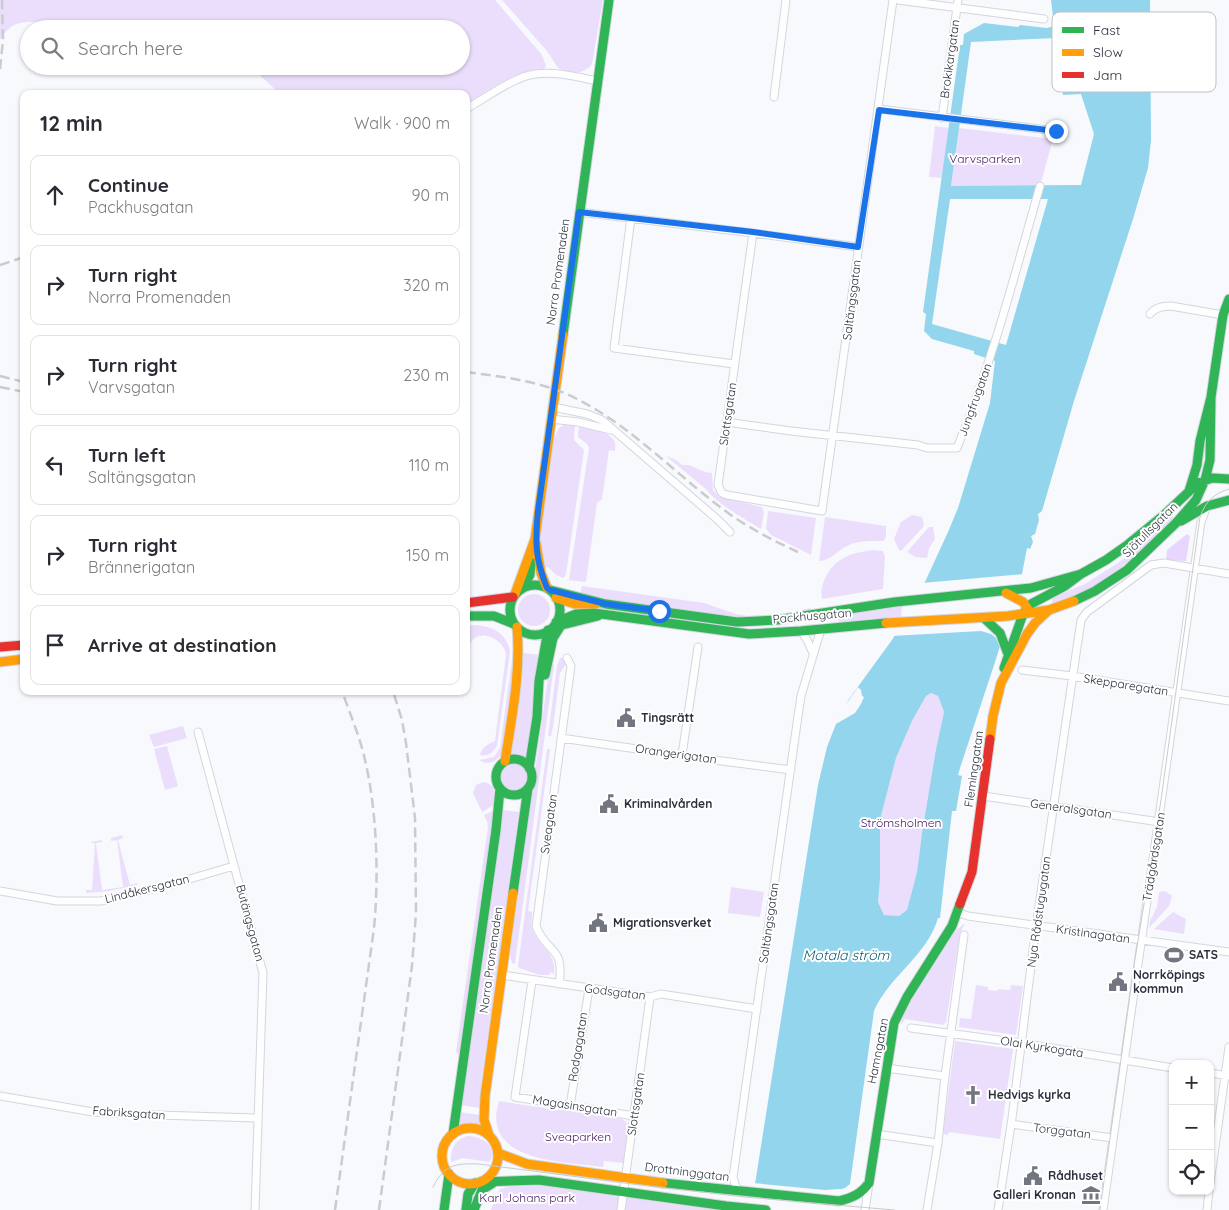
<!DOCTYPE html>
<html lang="en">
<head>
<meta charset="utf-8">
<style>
	body { margin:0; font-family:Quicksand,sans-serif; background:#f2f2f3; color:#2b2b33 }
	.controls { position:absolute; right:15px; bottom:15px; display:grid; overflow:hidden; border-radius:10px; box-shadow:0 1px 4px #0004 }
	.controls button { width:45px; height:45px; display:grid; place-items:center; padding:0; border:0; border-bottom:1px solid #e1e1e2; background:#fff; color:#2b2b33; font:25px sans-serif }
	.stop { position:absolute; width:15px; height:15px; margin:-11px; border:4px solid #1a73e8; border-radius:50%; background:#fff }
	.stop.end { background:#1a73e8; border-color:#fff; box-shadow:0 1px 5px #0008 }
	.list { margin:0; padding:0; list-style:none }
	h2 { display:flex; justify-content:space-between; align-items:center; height:65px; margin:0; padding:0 20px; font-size:21px }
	h2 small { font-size:16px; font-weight:400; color:#7c7c81 }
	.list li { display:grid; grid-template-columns:32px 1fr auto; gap:15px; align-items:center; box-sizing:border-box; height:80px; margin:0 10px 10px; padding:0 10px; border:1px solid #e1e1e2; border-radius:10px }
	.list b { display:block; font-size:19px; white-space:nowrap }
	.list p { margin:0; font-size:16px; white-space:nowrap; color:#7c7c81 }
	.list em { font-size:16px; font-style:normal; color:#7c7c81 }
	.icon { flex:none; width:28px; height:28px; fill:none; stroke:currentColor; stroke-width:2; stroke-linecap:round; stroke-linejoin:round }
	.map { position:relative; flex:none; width:1229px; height:1210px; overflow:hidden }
	.search { position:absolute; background:#fff; box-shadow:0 1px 4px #0004; left:20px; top:20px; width:450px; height:55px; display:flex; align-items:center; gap:12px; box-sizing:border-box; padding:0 18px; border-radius:28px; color:#7c7c81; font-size:19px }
	.panel { position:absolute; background:#fff; box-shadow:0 1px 4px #0004; left:20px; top:90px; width:450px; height:605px; border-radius:10px }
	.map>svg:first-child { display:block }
	.green { fill:#ebdefc }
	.forest { fill:#e7d6fd }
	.water { fill:#93d5ec; fill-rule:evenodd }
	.pier { fill:#f7f9fd }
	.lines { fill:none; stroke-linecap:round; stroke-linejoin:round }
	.street-casing { stroke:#d2d6df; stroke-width:9 }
	.fast-casing { stroke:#d2d6df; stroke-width:11 }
	.slow-casing { stroke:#d2d6df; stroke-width:11 }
	.jam-casing { stroke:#d2d6df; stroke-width:11 }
	.street { stroke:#fefeff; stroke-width:7 }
	.fast { stroke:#30b455; stroke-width:9 }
	.slow { stroke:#ff9f0a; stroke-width:9 }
	.jam { stroke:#e5322d; stroke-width:9 }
	.tram { stroke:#cacbcd; stroke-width:1 }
	.rail { stroke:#cacbcd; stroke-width:2.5; stroke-dasharray:10 5; stroke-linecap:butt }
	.route { stroke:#1a73e8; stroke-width:6 }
	.labels { text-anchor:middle; stroke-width:4; stroke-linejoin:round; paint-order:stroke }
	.street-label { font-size:12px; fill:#2a303d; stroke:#fff }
	.park-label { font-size:12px; fill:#431663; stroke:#fff }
	.poi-label { font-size:12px; font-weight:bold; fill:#2a303d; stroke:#fff; text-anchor:start }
	.water-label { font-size:14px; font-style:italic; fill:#0f5d73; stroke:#fff }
	.key { fill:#fff; stroke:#bfc1c5; stroke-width:1 }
	.key-label { font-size:14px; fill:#2a303d }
</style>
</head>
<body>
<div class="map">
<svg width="1229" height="1210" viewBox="0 0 1229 1210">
	<rect width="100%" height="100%" fill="#f7f9fd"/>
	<path class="green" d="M0,0H495L542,55L546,66L544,69C515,69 490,90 466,104V94H280L250,66H461V29H86C68,26 31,17 14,25C8,28 4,34 0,40Z
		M502,0H603L592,64C583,76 570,73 558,68L547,51Z
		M935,126L949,128L942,178L929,177Z
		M959,128L1053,139L1040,186H951Z
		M567,423L575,425L574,440L584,450L566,574L564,578L556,575L548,567L543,568C536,528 548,478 554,438L559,428Z
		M579,425C587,427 608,431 613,439C616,442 615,447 615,451L609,450L602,499L597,503L586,582L569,580L589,448L587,444L578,437Z
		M666,456L676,460L682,465H689L705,472L712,473L713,490L720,497L762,507L764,512L761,529C748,521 714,502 707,490Z
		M768,511L816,518L811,555L771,535L766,529Z
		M912,515L922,517L924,526L901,551L899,550L894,539L901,522Z
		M1171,516L1174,518L1131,559L1109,577L1085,592L1053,604L1051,598L1085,584L1118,563L1135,550Z
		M825,517L886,526V536L884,541C870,541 859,540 847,546C836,551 831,561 819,561Z
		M929,527H933L935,539L929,548L927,558L915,557L907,552Z
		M872,550L883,551L885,557L883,589L822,599C819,585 829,566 842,559C851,553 861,552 872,550Z
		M582,586L704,603L736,614L747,616L788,614L810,608L813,610L757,618L735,617L580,595Z
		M518 610a16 16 0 1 1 32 0a16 16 0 1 1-32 0Z
		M902,606L901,618L839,622L837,617L866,610Z
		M475,625C492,626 507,633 510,652L497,745C494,752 488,757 480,755C482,747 488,744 495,741L506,655C505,639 477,626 470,645L466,644V626Z
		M513,652H517L516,662L503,751C498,761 492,764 482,762L480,760L494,757L500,748Z
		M522,653L541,655L527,758L518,754L508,755Z
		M560,658H563L567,663L560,673L553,727L551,736H548L557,666Z
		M553,663L554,665L515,964L512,963L510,954L548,677Z
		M931,693L938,696L944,712L936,749L922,833L917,872L907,910L899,917L884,915L878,902L880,879V820L896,758L912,721L926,696Z
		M183,726L187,738L154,747L149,735Z
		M167,746L178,786L165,790L154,749Z
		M547,749H550L528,911L532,912C532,918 531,923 532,928C537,947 557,951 554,974L551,972L549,975H540L519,968L518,966Z
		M501 777a13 13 0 1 1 26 0a13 13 0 1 1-26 0Z
		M484,782C495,784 497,795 496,805L492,806L482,812L473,793L476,785Z
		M495,810L461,1056L456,1052L488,827L487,821L484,815Z
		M501,810L519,812L481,1084L480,1108L460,1105Z
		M122,835L123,838L118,840L130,885L137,883L138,885L109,891L86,893V890H92L95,843H91V842L102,840V842L96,843L102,890L123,887L117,840L111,841V838Z
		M731,887L764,892L760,917L728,913Z
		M1165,891L1172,896L1169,906L1149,928L1150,921L1157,907L1159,892Z
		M1173,912L1186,919L1184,934L1154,929Z
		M965,923L960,934L946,1022L943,1025L905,1019L901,1025C901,1007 943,950 955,931Z
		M976,985L988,987V990L997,991L998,989L1010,990L1011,985L1023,986L1016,1035L959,1027L960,1018L971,1019Z
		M955,1041L1013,1049L1000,1139L949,1132L948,1135L943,1134Z
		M499,1101L557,1110L570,1109L622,1119L626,1122L629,1126L624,1163L604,1161L603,1167C572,1162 505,1163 497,1125C495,1117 497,1109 499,1101Z
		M459,1112L480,1115L481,1127H458Z
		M467,1136C481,1136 496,1144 491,1160L489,1162L463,1158L451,1162C450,1149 455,1140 467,1136Z
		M520,1184L544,1186L716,1210H491L496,1196L500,1189Z"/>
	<path class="forest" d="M1187,534L1190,536L1186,561L1166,560L1167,550Z"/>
	<path class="water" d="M1051,0H1150L1151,140L1148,168L1133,219L1074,401L1042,511L1038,514L1039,520L1035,534L1031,536L1033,542L1030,549L1027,548L1022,574L996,659L960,768L958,775L962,776L956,811H952L940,918H938C927,956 889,976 874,1011L850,1184L845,1188L838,1190L754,1202L755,1184L818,785L827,747L836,724L849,699L892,640L925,582L948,532L958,508L990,403L995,361L974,354V351L932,339L924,331L926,314L923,312L960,45H963L964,34L984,23L1018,27L1020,25L1047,28L1054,26ZM1055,38L1063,95L1081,94L1094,134L1081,185L951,186L971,42ZM950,199H1048L1006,345L932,324ZM931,693L938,696L944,712L936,749L922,833L917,872L907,910L899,916L884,915L878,902L880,879V820L896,758L912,721L926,696Z"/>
	<path class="pier" d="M1024,574L1002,645L999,644L995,637L991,634L981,631L892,636L922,583Z
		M858,687L861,690L862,696L864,697L861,704L855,713L836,724L842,710Z
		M753,1183L825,1190L840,1189L839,1210H752Z"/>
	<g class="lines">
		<g class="street-casing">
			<path id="street" d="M898,0L1044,19
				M774,97L786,0
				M466,109C486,98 513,77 535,74C556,71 577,77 597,81
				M879,109L1056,131
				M942,118L958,0
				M579,212L753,233L858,247
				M631,218L614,348L734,364
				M753,233L718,485L722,493L727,495L822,511L893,0
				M1150,314C1155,307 1163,306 1171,306L1223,315
				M553,407L587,414L602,420L717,519L730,532
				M551,419L578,422L611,430
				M726,422L791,431L918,445L927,448H957C992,363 1015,274 1040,186
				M801,631L807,640L813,653
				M1022,670L1072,676L1229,701
				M198,732L263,973L255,1210
				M561,738L699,758L791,770
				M682,755L698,647
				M983,796L1160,822
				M0,891L57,901H101L169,885L234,866
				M957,912L968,916L1229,952
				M502,975L650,997L661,994L757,1009
				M532,981L515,1097L634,1116
				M559,984C565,945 547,955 536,926L571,666L567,658
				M911,1028L1021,1043L1173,1068
				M886,1068L945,1076
				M1210,1073L1229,1076
				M0,1096L93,1112L124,1114L258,1118
				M570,1106L589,989
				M1011,1124L1113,1138
				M876,1134L938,1143
				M1210,1183L1229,1047
				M741,1191L736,1187L733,1177L798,716L801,696L821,629
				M621,1210L650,997
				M865,1210L869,1183
				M927,1210L938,1143L945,1076L964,935
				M998,1210L1012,1118L1036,926L1081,620L1087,612L1151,565L1164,563L1229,574
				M1103,1210L1201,522L1207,506
				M1207,1210L1209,1191"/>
		</g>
		<g class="fast-casing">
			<path id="fast" d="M563,335L609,0
				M1189,491L1197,465L1200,441L1211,397L1223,315L1229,299
				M1181,521L1207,506L1229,500
				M510 610a25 25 0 1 1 50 0a25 25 0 1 1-50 0Z
				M523,587L530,575L531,562
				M550,590L606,604L737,622L777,620L895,602L1031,588L1081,574
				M1074,601L1095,591L1127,570L1176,523L1196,500L1205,480L1210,460L1211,397
				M466,616H494L514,624
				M984,618L1000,633L1008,654
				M556,622L576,614L594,613L749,634L801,631L886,623
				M554,627L598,616
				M1004,668L1023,614L1031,604L1065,586L1081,574L1106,560L1126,546L1164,515L1198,483L1212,478L1229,479
				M545,675L553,638L560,627
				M496 777a18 18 0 1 1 36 0a18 18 0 1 1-36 0Z
				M529,768L537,717L539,681L548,630
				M513,893L528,788
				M453,1134L496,830L500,789
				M480,1182L539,1180L726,1206L766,1210
				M663,1183L839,1201C852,1198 861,1194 869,1183L894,1023L907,997L952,926L960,904
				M444,1210L449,1174
				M466,1210L468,1194L475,1183
				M474,1210L482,1190L493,1183"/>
		</g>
		<g class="slow-casing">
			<path id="slow" d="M536,543L541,573L547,588
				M1006,593L1023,602L1030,612
				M515,594L535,539L563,335
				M556,598L575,604H596
				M886,623L1008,616L1049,610L1074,601
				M0,662L24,659
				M990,739L993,716L1001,683L1027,634L1035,623L1049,610
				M505,761C512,716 521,672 517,627
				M442 1156a28 28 0 1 1 56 0a28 28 0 1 1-56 0Z
				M489,1135L484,1120L485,1096L513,893
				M498,1153L527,1164L663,1183"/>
		</g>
		<g class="jam-casing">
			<path id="jam" d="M466,603L513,597
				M0,647L24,645
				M960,904L972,872L990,739"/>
		</g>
		<use href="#street" class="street"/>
		<use href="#fast" class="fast"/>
		<use href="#slow" class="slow"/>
		<use href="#jam" class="jam"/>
		<path class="tram" d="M433,1187C444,1165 455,1163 479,1164L624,1183L745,1197L894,1210
			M1100,1210L1135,959L1161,800L1200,517C1206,501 1213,494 1229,489"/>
		<path class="rail" d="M0,69L3,40L2,0
			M0,265L24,257
			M466,372C503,377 543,381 577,399C636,429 681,480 735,518C755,531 776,542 798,552
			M0,376L24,382
			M0,387L24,392
			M335,1210L374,928C379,876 377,811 365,760C360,737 350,714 342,691
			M379,1210L412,966L416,913L415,818L406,743L402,720L393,691"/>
	</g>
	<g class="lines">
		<path class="route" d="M659,611L606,604L550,590L547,588C535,558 535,542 538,511L579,212L753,232L858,247L879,110L1056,131"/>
	</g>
	<defs>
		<g id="civic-bare" transform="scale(1.5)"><path d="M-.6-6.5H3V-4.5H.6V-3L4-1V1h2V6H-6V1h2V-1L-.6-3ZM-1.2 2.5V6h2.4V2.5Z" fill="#727680" stroke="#fff" stroke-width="2.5" paint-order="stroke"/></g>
		<g id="stadium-bare" transform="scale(1.5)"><path d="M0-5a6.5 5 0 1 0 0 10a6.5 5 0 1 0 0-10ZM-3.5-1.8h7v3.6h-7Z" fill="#727680" stroke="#fff" stroke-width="2.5" paint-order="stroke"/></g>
		<g id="church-bare" transform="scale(1.5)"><path d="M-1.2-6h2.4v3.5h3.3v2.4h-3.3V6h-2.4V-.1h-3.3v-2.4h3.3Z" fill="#727680" stroke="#fff" stroke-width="2.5" paint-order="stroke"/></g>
		<g id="museum-bare" transform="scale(1.5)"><path d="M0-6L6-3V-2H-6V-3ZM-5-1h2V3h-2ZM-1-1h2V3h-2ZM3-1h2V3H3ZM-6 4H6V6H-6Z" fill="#727680" stroke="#fff" stroke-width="2.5" paint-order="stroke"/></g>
	</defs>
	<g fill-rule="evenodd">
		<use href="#civic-bare" x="626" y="718"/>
		<use href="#civic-bare" x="609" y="804"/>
		<use href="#civic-bare" x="598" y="923"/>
		<use href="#stadium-bare" x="1174" y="955"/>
		<use href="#civic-bare" x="1118" y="982"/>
		<use href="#church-bare" x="973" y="1095"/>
		<use href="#civic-bare" x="1033" y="1176"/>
		<use href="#museum-bare" x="1091" y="1195"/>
	</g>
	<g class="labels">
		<g class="street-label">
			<text transform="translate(950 59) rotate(-82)" y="4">Brokikargatan</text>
			<text transform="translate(558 272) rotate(-82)" y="4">Norra Promenaden</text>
			<text transform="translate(852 300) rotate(-83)" y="4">Saltängsgatan</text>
			<text transform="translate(975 400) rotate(-70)" y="4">Jungfrugatan</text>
			<text transform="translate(728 414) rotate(-82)" y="4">Slottsgatan</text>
			<text transform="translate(1150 530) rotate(-45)" y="4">Sjötullsgatan</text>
			<text transform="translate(812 616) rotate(-5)" y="4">Packhusgatan</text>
			<text transform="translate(1126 685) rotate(9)" y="4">Skepparegatan</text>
			<text transform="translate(676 754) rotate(8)" y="4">Orangerigatan</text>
			<text transform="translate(974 769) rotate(-82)" y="4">Fleminggatan</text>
			<text transform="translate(1071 809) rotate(8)" y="4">Generalsgatan</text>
			<text transform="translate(549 824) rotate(-82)" y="4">Sveagatan</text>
			<text transform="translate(1154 857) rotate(-81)" y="4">Trädgårdsgatan</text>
			<text transform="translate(147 889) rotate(-14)" y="4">Lindåkersgatan</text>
			<text transform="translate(1039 912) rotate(-82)" y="4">Nya Rådstugugatan</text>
			<text transform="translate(250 923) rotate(75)" y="4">Butängsgatan</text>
			<text transform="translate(769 923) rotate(-82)" y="4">Saltängsgatan</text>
			<text transform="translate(1093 934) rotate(8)" y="4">Kristinagatan</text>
			<text transform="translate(491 960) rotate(-82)" y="4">Norra Promenaden</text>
			<text transform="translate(615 992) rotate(7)" y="4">Godsgatan</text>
			<text transform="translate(578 1047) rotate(-81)" y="4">Rodgagatan</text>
			<text transform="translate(1042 1047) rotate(9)" y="4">Olai Kyrkogata</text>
			<text transform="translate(878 1051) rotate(-79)" y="4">Hamngatan</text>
			<text transform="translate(636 1104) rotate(-82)" y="4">Slottsgatan</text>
			<text transform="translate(575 1106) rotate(9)" y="4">Magasinsgatan</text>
			<text transform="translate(129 1113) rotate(4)" y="4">Fabriksgatan</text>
			<text transform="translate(1062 1131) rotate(7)" y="4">Torggatan</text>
			<text transform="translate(687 1172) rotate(7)" y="4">Drottninggatan</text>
		</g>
		<g class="park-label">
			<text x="985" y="163">Varvsparken</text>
			<text x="901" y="827">Strömsholmen</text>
			<text x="578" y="1141">Sveaparken</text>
			<text x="527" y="1202">Karl Johans park</text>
		</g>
		<g class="poi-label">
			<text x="641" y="722">Tingsrätt</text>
			<text x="624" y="808">Kriminalvården</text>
			<text x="613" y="927">Migrationsverket</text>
			<text x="1189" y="959">SATS</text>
			<text x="1133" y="979">Norrköpings<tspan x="1133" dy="14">kommun</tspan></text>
			<text x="988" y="1099">Hedvigs kyrka</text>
			<text x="1048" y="1180">Rådhuset</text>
			<text x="1076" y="1199" text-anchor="end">Galleri Kronan</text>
		</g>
		<g class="water-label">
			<text x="846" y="960">Motala ström</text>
		</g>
	</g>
	<rect x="1052" y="12" width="164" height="80" rx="8" class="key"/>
	<rect x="1062" y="27" width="22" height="6" fill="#30b455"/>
	<rect x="1062" y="49" width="22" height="7" fill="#ff9f0a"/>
	<rect x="1062" y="72" width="22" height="6" fill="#e5322d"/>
	<g class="key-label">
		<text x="1093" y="35">Fast</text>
		<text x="1093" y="57">Slow</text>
		<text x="1093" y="80">Jam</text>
	</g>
</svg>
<div class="controls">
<button>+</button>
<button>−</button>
<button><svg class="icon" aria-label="locate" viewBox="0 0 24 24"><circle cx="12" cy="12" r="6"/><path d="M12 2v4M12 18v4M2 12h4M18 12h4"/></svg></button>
</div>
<div class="stop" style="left:659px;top:611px"></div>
<div class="stop end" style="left:1056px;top:131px"></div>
<div class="search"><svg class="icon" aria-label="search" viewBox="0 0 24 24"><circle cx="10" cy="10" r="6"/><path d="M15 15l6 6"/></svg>Search here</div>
<section class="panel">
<h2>12 min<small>Walk · 900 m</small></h2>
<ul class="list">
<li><svg class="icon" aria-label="ahead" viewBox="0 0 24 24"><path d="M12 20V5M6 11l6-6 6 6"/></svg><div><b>Continue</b><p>Packhusgatan</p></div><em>90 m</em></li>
<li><svg class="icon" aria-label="right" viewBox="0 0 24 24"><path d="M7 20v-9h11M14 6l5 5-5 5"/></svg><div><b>Turn right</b><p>Norra Promenaden</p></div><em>320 m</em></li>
<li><svg class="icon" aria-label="right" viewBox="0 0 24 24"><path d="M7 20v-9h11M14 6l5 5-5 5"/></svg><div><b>Turn right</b><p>Varvsgatan</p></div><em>230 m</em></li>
<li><svg class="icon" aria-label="left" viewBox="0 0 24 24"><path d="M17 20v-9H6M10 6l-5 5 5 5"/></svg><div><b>Turn left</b><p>Saltängsgatan</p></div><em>110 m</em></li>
<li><svg class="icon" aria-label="right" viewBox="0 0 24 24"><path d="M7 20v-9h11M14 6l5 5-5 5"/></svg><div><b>Turn right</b><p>Brännerigatan</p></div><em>150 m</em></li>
<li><svg class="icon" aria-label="arrive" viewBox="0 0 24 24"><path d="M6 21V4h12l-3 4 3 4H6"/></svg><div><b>Arrive at destination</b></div></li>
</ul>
</section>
</div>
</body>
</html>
